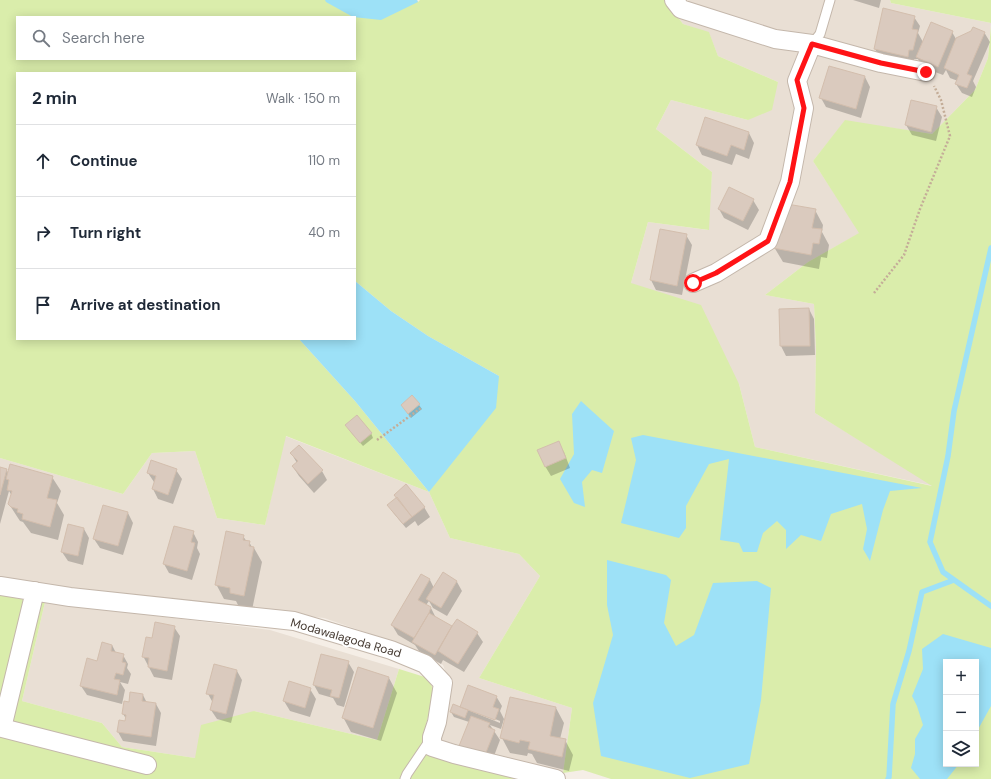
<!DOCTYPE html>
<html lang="en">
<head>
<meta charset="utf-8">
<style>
	body { margin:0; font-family:"DM Sans",sans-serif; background:#f2f2f3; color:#1f2937 }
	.controls { position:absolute; right:12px; bottom:12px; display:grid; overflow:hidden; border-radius:0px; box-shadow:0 2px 10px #0003 }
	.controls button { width:36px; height:36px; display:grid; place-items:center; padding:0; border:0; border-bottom:1px solid #e0e1e3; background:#fff; color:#1f2937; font:20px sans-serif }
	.stop { position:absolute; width:12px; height:12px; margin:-9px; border:3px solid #ff1316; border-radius:50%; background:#fff }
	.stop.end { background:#ff1316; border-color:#fff; box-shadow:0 1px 4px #0008 }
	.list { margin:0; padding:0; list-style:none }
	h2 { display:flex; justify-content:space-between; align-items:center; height:52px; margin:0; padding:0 16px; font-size:17px }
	h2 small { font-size:13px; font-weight:400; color:#747a83 }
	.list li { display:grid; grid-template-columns:26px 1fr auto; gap:12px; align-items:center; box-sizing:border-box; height:72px; padding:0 16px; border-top:1px solid #e0e1e3 }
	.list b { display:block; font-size:15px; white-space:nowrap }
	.list em { font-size:13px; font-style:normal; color:#747a83 }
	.icon { flex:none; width:22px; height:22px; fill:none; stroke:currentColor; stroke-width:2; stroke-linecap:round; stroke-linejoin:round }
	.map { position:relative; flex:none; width:991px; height:779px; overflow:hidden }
	.search { position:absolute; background:#fff; box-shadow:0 2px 10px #0003; left:16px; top:16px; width:340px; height:44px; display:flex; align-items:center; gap:10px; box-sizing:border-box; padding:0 14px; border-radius:0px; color:#747a83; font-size:15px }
	.panel { position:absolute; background:#fff; box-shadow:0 2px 10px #0003; left:16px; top:72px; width:340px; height:268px; border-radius:0px }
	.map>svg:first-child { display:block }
	.residential { fill:#e9dfd4 }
	.green { fill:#daedab; fill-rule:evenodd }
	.water { fill:#9de1f7 }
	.shadow { fill:#0003; fill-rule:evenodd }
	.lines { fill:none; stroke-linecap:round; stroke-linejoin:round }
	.stream { stroke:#9de1f7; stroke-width:5.5 }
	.building { fill:#dacabe; stroke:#d3bead }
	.service-casing { stroke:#c4b7ab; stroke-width:11 }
	.minor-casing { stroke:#c4b7ab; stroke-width:20 }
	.path { stroke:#c4ad98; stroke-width:2.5; stroke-dasharray:2 2; stroke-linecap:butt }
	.service { stroke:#fff; stroke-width:9 }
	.minor { stroke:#fff; stroke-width:18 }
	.route { stroke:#ff1316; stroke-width:5 }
	.labels { text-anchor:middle; stroke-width:4; stroke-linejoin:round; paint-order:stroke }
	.street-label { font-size:12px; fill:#483d35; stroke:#fff }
</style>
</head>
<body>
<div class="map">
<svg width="991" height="779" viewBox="0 0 991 779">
	<rect width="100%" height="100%" fill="#f5eee6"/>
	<path class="residential" d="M665,0H890L891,3L991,23L988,58L975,90L932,134L845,121L813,161L860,233L808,262L765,295L814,304L816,349L815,413L934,486L755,447L739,384L631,283L648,222L708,230L712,172L656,129L671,100L748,120L778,82L718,56L709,33L683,24Z
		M285,436L429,492L450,538L519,554L540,576L479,678L572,708L563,773L440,740L452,689L443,665L391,641L324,618L119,595L0,577V458L123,494L152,453L195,451L217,518L265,525Z
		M45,602L270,630L399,669L377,740L254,711L195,758L122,747L102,723L22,701Z"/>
	<path class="green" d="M0,0H417L418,2L420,0H665L683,24L709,32L718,56L778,82L772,110L748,120L671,100L656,129L712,172L709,230L648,222L631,283L701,305L739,384L755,447L932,486L815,413L816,349L814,304L765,295L808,262L859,233L813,161L845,120L932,134L975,90L988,58L991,26V779H611L583,770L563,773L572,708L479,678L540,576L519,554L450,538L429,492L286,436L265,525L217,518L195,451L152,453L123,494L0,458ZM17,17H355V59H17ZM17,73H355V281L391,311L428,336L499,376L429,492L355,401L299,339H17ZM946,662H976V764H946Z
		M890,0H991V23L891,3Z
		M0,595L26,600L45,602L22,701L102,723L122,747L195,758L201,725L254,711L377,740L399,669L428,678L434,691L426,725L429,753L526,779H0Z"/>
	<path class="water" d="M325,0H417L418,2L381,20L353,17L326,2Z
		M355,281L391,311L428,336L499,376L496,408L429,492L355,401L299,339H355Z
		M581,401L614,431L602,473L592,470L582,482L585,507L574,503L560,479L574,454L572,414Z
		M643,435L922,488L890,491L883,510L870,561L863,549L867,529L862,504L831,514L821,541L801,535L786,549V530L777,521L763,533L757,552H743L739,543L720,540L729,459L709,464L686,506V528L679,538L621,523L636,460L631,438Z
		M607,560L666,575L671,580L664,623L676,646L694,635L713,583L757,581L771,588L761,700L749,764L690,778L601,756L593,703L613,635L607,605Z
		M943,634L991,648V706L976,733V662H946V764H959L947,779H920L911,768L915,754V739L923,725L917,706L912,696L923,669L922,649Z"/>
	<path class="shadow" d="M853,0H881L879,8Z
		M914,17L920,26L918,33L923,42L952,32L956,39L984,32L990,42L973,81L976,87L972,97L962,93L956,84L958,81L950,78L946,70L943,75L922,67L918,59H914L913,66L880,58L875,49Z
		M830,67L865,77L870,87L861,118L826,107L821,98Z
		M936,107L942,117L936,141L912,135L906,125Z
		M706,119L749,133L754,143L749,159L736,154L732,165L702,155L697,145Z
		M753,200L759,210L748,230L724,218L719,209Z
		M815,210L823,225L822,232L829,245L827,258L821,257L819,269L783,262L774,247Z
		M661,230L686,235L692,245L682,295L656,290L651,280Z
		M809,309L814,319L815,355L786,356L781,346L780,310Z
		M402,405H419L422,409L411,418Z
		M349,430L371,433L373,438L363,446Z
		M558,442L564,452L570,468L551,476L545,466Z
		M291,453L322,471L327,480L314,493L299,476L293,467L297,463Z
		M0,468L6,469L9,474L52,477L61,491L57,503L64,515L58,540L31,533L23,522L20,521L18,518L9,504L12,496L9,491L0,524Z
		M176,470L182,479L173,504L158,499L153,489L155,483L154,482L148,473Z
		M424,507L430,517L418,526L415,521L406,528L391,510Z
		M128,513L133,523L123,555L100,548L94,539Z
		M84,529L89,538L83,565L68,561L62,552Z
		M193,532L198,542L197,548L200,554L192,580L169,573L164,564Z
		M243,536L247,542H249L252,547L254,548L262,562L252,610L239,607L236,601L224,599L216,584Z
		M443,574L457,582L462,591L447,616L433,608L429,601L426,605L431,608L436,618L452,628L477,633L483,642L464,672L443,660L441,664L419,651L415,645L398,635L392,625L421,575L430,580L434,588Z
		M174,627L180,636L172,680L154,677L143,656L153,639Z
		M112,645L116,653L123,655L128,664L127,668L131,674L128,684L120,682L125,690L122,704L87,695L81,686L98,662Z
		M348,662L354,672L344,707L337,705L333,698L319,694L314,685Z
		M359,668L389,678L397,693L381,741L351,732L343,717Z
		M237,671L242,680L231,723L217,719L211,710L213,703L208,694Z
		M310,689L316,699L310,717L290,711L284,701Z
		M143,695L147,703L156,704L161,713L156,746L123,741L118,732L126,723L127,720L123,714L130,703Z
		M496,696L502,706L500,711L504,719L501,729L490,725L500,740L491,764L469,722L454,717L451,712L461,708ZM468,708L500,721V723L468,710Z
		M511,698L556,708L564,723L560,739L565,740L573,755L569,771L537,763L532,754L528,753L527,756L510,753L502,738Z"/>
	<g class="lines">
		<path class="stream" d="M991,248L954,411L948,456L930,542L943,572L991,606
			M888,779L889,777L893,704L909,651L922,592L954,580"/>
	</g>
	<path class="building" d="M883,8L915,16L912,29L918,30L913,50H909L908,57L874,49Z
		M931,22L953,31L938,67L916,57Z
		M973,27L985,32L967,74L972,76L967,88L955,84L959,75L944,68L956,38L971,31Z
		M829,66L865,76L856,109L819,98Z
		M911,100L937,106L931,132L905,125Z
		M705,117L749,132L744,150L731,145L727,156L696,145Z
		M729,187L754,199L743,221L718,209Z
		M787,204L816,209L812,228L822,229L819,244L813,243L811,255L773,248L776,232L782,233Z
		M660,229L687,234L677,286L650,280Z
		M809,308L810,346H780L779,309Z
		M412,395L420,404L408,414L401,405Z
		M357,415L372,433L360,443L345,425Z
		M559,441L566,458L545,467L537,450Z
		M299,445L323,470L308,484L292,466L298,461L290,453Z
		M151,460L177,469L168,495L152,489L156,476L147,473Z
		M10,464L53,476L47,498L57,500L50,527L22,519L23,514L17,512L18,509L11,507L8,504L12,491L7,490L9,480L6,479Z
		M0,467L7,469L0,495Z
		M406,484L425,507L412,517L394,495Z
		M397,497L412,517L403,524L387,505Z
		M103,505L128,512L118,546L93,539Z
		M68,524L84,528L78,556L61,552Z
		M174,526L194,531L191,542L195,543L187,571L163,564Z
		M226,531L244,535L243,540L250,541L249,546L254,547L244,596L230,593V588L215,585Z
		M443,572L457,581L441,608L426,599Z
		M421,574L430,579L418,600L431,607L429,613L414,638L391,625Z
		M429,613L452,626L435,655L412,642Z
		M457,619L478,632L458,664L438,651L452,626Z
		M155,622L175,626L167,671L148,667L149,658L142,657L146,637L152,638Z
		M102,642L112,645L111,651L124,654L122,662L126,663L123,675L116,673L114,679L120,680L117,695L80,686L87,658L97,661Z
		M321,654L349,661L339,698L330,696L332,690L313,685Z
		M214,664L237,670L226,714L210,710L214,695L206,694Z
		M358,667L389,677L373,728L342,718Z
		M289,681L311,688L305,708L283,701Z
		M468,685L497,696L493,707L499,709L495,720L460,707Z
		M130,692L143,694L142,701L156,703L151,737L117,732L119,720L125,721L126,715L122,714L124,701L129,702Z
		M510,697L556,707L550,736L566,739L562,757L528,749L530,742L520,740L519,743L500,738Z
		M453,704L468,710L465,718L450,712Z
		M471,716L490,723L488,727L495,730L485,755L459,746Z"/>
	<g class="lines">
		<g class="service-casing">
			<path id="service" d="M812,44L820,34L830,0
				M405,779L407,774L430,740"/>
		</g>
		<g class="minor-casing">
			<path id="minor" d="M674,0L681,9L775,39L812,44L881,63L926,72
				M693,283L716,273L768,241L790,182L804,108L797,81L812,44
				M0,586L70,597L294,621L391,650L425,664L443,683L437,722L432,737V747L454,754L556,779
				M35,591L2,728L147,765"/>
		</g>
		<path class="path" d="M874,293L904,255L920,209L950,136L941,100L934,86
			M377,440L421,408"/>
		<use href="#service" class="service"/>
		<use href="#minor" class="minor"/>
	</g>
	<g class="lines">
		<path class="route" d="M693,283L716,273L768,241L790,182L804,108L797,80L812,44L881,63L926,72"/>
	</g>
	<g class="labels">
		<g class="street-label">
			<text transform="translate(346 638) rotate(16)" y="4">Modawalagoda Road</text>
		</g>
	</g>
</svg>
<div class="controls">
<button>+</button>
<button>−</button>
<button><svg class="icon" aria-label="layers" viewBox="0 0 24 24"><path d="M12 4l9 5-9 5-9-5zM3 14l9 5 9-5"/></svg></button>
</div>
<div class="stop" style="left:693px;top:283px"></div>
<div class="stop end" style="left:926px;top:72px"></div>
<div class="search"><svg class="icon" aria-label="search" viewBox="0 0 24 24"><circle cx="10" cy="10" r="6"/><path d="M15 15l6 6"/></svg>Search here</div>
<section class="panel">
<h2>2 min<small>Walk · 150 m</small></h2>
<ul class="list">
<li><svg class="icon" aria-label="ahead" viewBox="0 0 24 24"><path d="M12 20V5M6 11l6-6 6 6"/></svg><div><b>Continue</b></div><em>110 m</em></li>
<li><svg class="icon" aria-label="right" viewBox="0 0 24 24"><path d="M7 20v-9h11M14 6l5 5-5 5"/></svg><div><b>Turn right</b></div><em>40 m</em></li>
<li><svg class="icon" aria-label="arrive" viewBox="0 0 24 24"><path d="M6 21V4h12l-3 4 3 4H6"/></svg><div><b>Arrive at destination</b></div></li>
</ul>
</section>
</div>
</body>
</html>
